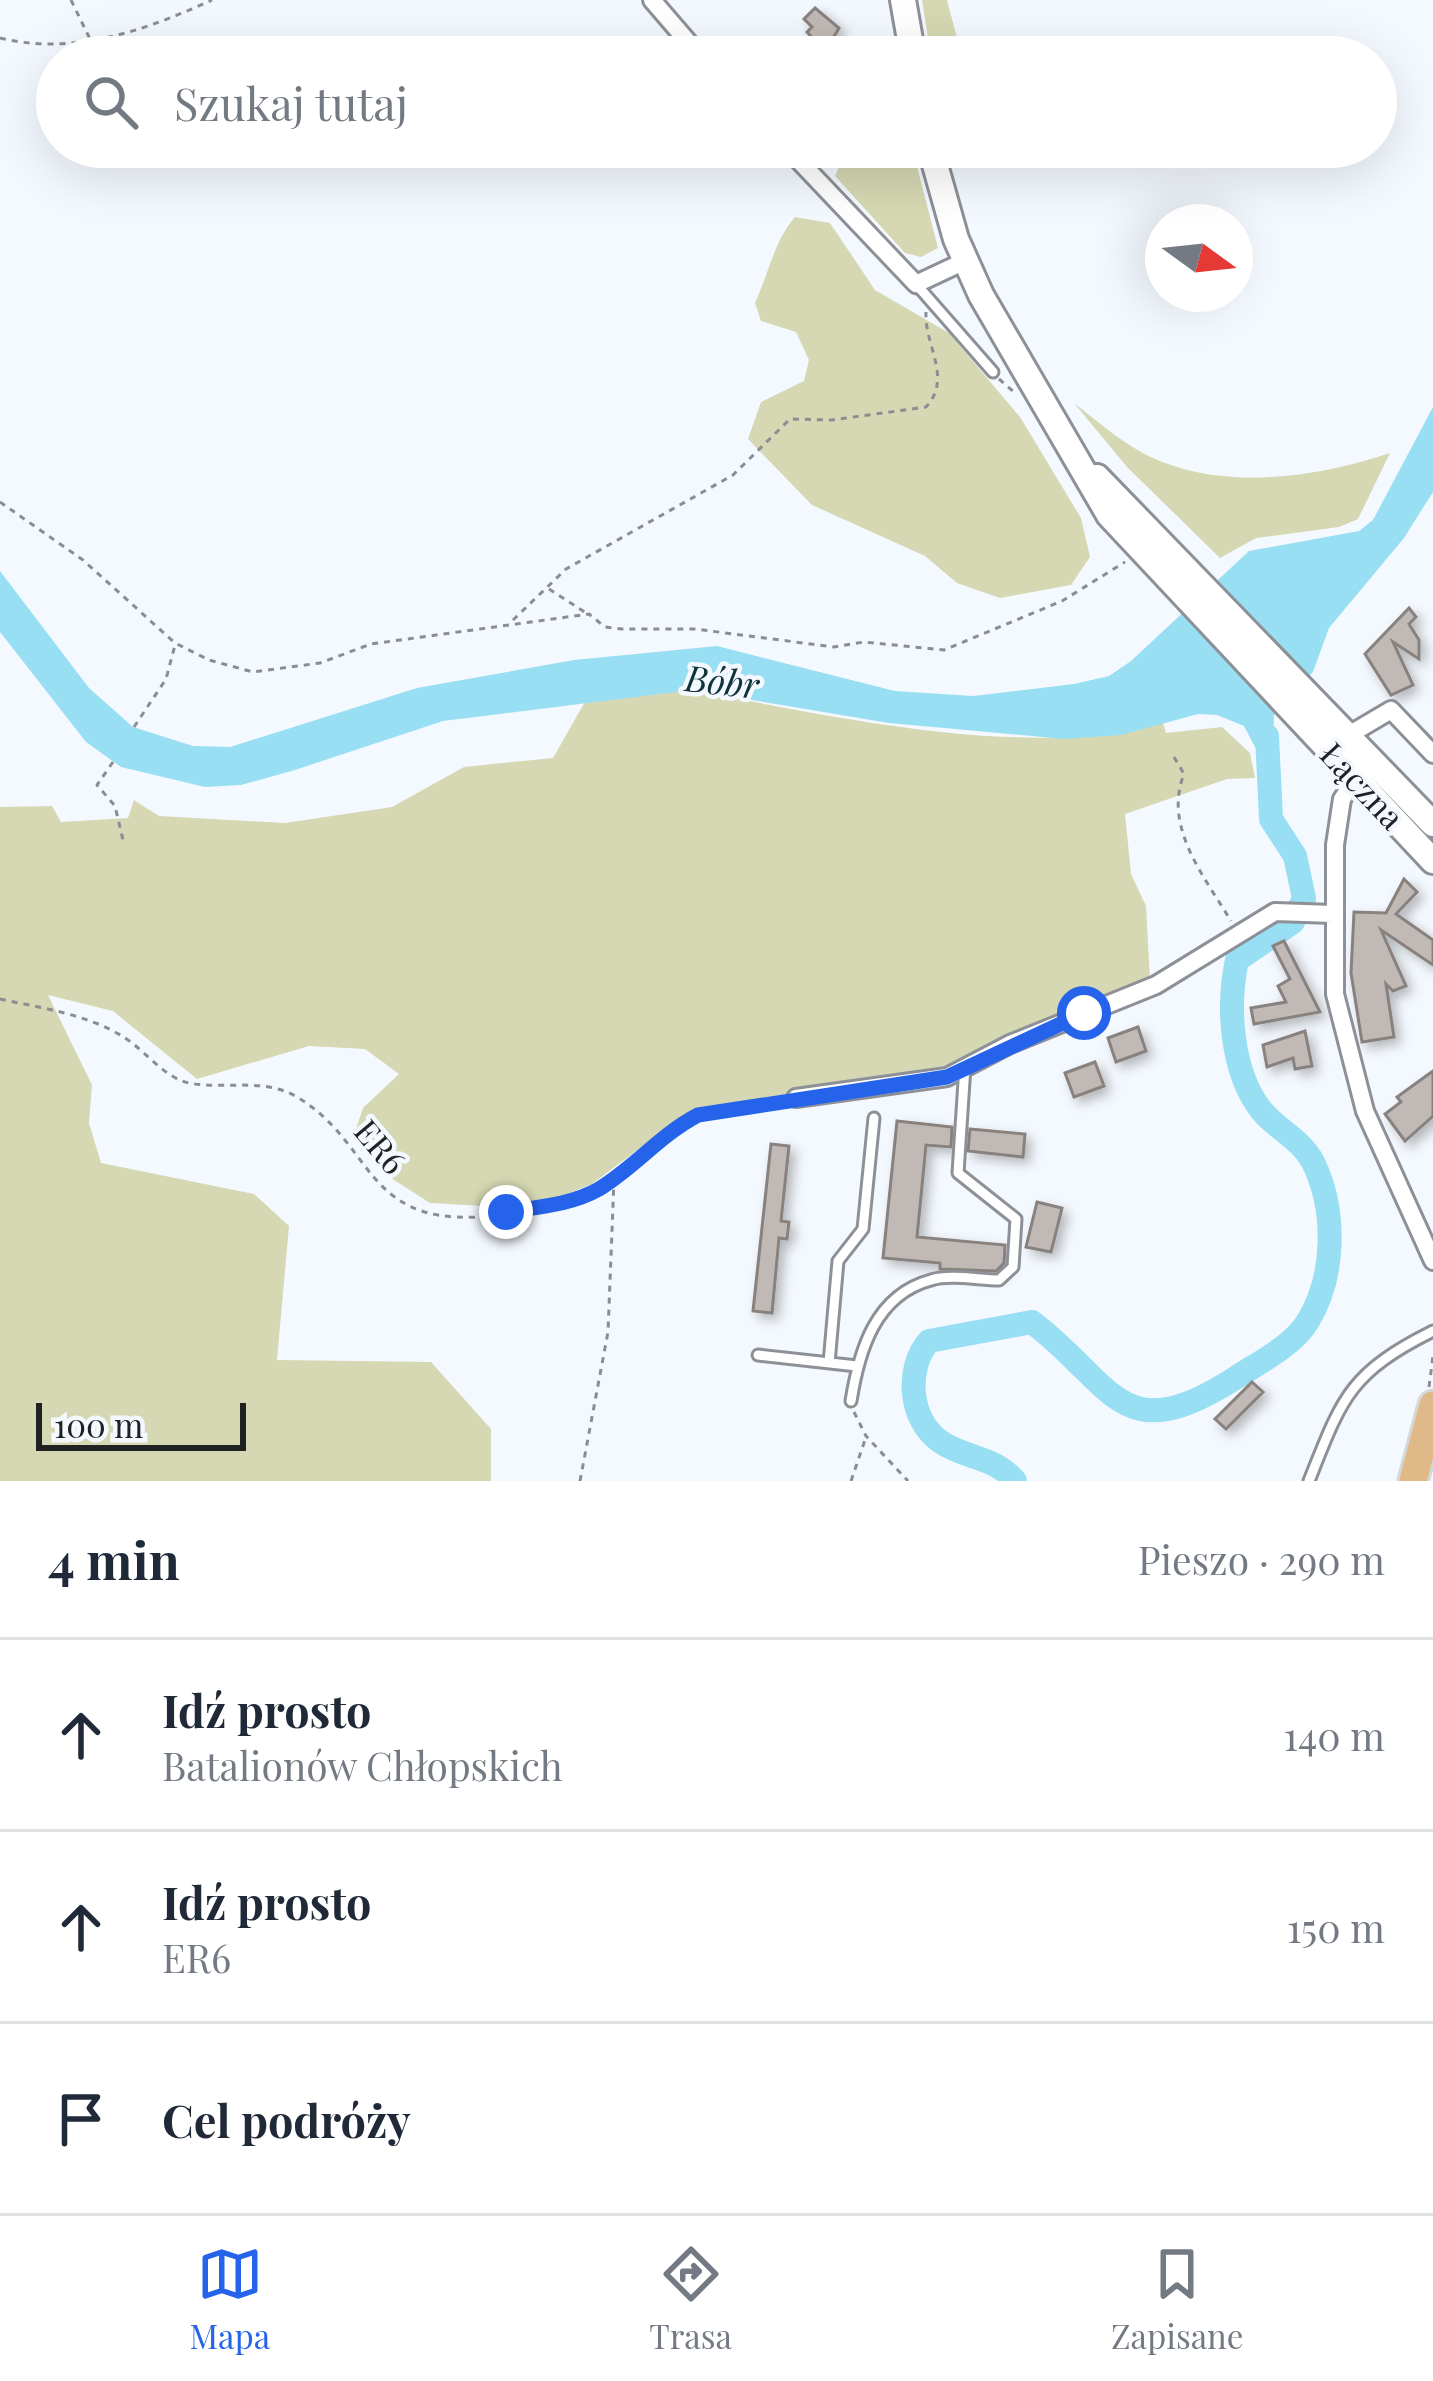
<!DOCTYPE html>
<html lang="pl">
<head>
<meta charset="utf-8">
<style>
	body { margin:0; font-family:"Playfair Display",serif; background:#f6f6f7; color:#1f2937 }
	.compass { position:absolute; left:1145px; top:204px; width:108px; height:108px; border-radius:50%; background:#fff; box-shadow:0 12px 48px #0002; rotate:105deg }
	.scale { position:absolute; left:36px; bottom:30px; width:210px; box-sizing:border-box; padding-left:12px; border:6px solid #1f2123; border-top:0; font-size:33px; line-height:42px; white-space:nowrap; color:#1f2123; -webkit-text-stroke:9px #f4f9ff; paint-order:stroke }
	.stop { position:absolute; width:36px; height:36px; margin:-27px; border:9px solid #2563eb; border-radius:50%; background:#fff }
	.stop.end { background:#2563eb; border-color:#fff; box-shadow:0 3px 12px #0008 }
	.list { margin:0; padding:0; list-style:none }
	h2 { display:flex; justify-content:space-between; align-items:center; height:156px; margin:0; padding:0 48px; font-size:51px }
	h2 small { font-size:39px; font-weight:400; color:#747a83 }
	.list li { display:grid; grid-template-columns:78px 1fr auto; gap:36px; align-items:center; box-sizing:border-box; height:192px; padding:0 48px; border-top:3px solid #e0e1e3 }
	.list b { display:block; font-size:45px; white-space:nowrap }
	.list p { margin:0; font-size:39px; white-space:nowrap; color:#747a83 }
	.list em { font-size:39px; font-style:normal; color:#747a83 }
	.icon { flex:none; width:66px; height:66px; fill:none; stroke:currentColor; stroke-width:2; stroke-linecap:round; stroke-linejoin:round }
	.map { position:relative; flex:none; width:1433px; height:1481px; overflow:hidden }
	.search { position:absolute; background:#fff; box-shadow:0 12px 48px #0002; left:36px; right:36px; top:36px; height:132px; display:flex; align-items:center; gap:30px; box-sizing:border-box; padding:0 42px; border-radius:66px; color:#747a83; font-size:45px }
	.sheet { height:732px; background:#fff }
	nav { display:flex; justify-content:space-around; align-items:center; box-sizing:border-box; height:168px; border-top:3px solid #e0e1e3; background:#fff; font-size:33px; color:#747a83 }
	nav a { display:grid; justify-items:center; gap:6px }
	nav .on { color:#2563eb }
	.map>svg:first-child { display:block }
	.green { fill:#d5d8b2 }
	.water { fill:#99dff3 }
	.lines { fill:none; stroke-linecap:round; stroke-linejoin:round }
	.river { stroke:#99dff3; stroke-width:24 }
	.building { fill:#c0b9b5; stroke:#88817e; stroke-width:3; filter:url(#shadow) }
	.lane-casing { stroke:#8d9197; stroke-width:15 }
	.street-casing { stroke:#8d9197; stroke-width:22 }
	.secondary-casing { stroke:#8d9197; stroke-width:30 }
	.primary-casing { stroke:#d7d7d7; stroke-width:33 }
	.path { stroke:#8a8e92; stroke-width:3; stroke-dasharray:6 6; stroke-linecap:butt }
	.lane { stroke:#fff; stroke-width:9 }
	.street { stroke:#fff; stroke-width:16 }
	.secondary { stroke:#fff; stroke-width:24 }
	.primary { stroke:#e0b988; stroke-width:27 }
	.route { stroke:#2563eb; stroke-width:15 }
	.labels { text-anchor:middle; stroke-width:9; stroke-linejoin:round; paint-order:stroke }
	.street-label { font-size:33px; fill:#1f2123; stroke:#f4f9ff }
	.water-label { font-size:36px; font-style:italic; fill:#10323b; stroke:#f4f9ff }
</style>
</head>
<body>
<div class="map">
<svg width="1433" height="1481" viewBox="0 0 1433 1481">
	<defs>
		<filter id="shadow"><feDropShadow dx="5.5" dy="5.5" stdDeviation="6" flood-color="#0004"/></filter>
	</defs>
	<rect width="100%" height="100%" fill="#f4f9ff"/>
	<path class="green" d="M922,0H947L962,57H931Z
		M858,147H912L938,248L921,257L905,253L835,176L843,158Z
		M795,217L830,223L875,290L949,333L1020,417L1081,518L1090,557L1071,585L1000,598L957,583L925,556L812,505L748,439L761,402L804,381L809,360L796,332L761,321L755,303C769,273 774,241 795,217Z
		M1074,403C1102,425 1134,453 1168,464C1238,489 1321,476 1390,453L1358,519L1339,527L1256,538L1220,558L1127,467Z
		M692,690C831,716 1027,761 1163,723L1166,733L1222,727L1250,753L1255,778L1227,779L1125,814L1131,874L1146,906L1150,981L937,1074L705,1109L669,1126L592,1184L560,1197L502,1207L430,1203L394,1180L354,1135L363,1108L399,1074L365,1049L309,1046L197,1079L113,1011L48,995L92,1085L89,1123L101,1163L254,1194L289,1226L277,1360L431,1362L491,1429V1481H0V807L52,806L61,822L128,818L134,800L159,816L285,823L392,807L464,767L553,758L586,700Z"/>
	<path class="water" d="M1433,407V492L1404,538L1329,628L1313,672L1274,715L1272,765L1265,766L1244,726L1217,715L1198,714L1121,735L1064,739L889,723L692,690L443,721L295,770L241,785L205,787L121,767L86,742L0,632V571L89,688L133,727L193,746L230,747L417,688L574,660L717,646L895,691L973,696L1074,684L1109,676L1131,661L1249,551L1359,531L1373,520Z"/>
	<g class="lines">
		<path class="river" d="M1015,1481C994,1456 966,1459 941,1442C909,1421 905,1368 929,1341L1032,1322C1116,1386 1120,1452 1237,1377C1260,1362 1294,1345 1308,1321C1336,1275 1336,1209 1313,1162C1301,1139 1276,1129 1261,1110C1231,1071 1227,1007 1237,960L1293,922L1304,898L1295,856L1271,819L1267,736"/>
	</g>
	<path class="building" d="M815,8L839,28L829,45L821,47L807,32L812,27L804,19Z
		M1409,608L1416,617L1409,624L1419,640V659L1393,642L1413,685L1391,695L1365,654Z
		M1404,879L1417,892L1396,914L1433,940V965L1381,930L1406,986L1393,991L1386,984L1394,1037L1362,1042L1351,973L1354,912L1386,913Z
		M1284,941L1320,1012L1254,1024L1251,1008L1286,1002L1278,986L1290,979L1273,946Z
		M1138,1027L1146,1051L1116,1062L1108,1038Z
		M1305,1031L1312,1066L1295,1069L1293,1058L1267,1067L1263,1045Z
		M1095,1062L1104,1086L1074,1097L1065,1073Z
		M1433,1071V1116L1405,1141L1385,1114L1401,1102L1397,1097Z
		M897,1121L952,1127L951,1147L926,1145L917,1237L1005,1245L1004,1263L996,1271L940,1269V1263L883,1258Z
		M970,1129L1025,1134L1023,1157L968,1151Z
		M771,1144L789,1146L781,1221L789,1222L787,1239L779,1238L772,1313L753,1311Z
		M1037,1202L1062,1208L1051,1252L1026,1247Z
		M1252,1382L1263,1392L1226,1429L1215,1419Z"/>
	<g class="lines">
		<g class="lane-casing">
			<path id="lane" d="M916,284L993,372
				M758,1355L857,1366
				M829,1363L838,1261L863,1229L874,1118
				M851,1401C859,1351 875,1295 931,1280C950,1274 979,1280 999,1280L1013,1267L1016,1219L958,1173L965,1066
				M1309,1481C1342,1398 1349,1373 1433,1331"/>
		</g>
		<g class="street-casing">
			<path id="street" d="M652,0L701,57
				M786,147L916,284L965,261
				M1342,739L1391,710L1433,754
				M1361,772L1342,799L1335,845V994L1365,1111L1433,1261
				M796,1098L947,1077L1010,1044L1156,985L1275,912L1333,914"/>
		</g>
		<g class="secondary-casing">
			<path id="secondary" d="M903,0L913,57
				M930,147L956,239L981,295L1109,515L1433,861
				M1097,477L1433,824"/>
		</g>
		<g class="primary-casing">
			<path id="primary" d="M1413,1481L1433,1405"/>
		</g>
		<path class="path" d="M71,0L90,39
			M0,38C73,56 144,31 212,0
			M999,379L1014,392
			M0,502L83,560L175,643L209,660L253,672L320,663L371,644L589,614L605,627L622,629H695L834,647L864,642L944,650L1062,601L1125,562
			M549,589L586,613
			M513,620L566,569L733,475L790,419L832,420L926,407C953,378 924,345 926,312
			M134,727L166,679L175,645
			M1174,757L1184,774C1163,827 1204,876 1231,921
			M113,762L97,785L115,806L123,840
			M0,999C41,1008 86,1014 122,1036C144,1049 164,1078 189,1083C225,1090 263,1077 297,1097C374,1143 363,1223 478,1217C516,1215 571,1208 602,1186C634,1163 660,1131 697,1116C723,1106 751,1103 778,1100
			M1429,1387L1433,1356
			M854,1412L866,1436L908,1481
			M580,1481L608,1332L614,1179
			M851,1481L866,1437"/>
		<use href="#lane" class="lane"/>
		<use href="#street" class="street"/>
		<use href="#secondary" class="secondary"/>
		<use href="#primary" class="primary"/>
	</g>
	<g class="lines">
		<path class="route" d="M506,1212C537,1207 571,1205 599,1189C635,1167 660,1135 698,1115L947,1077L1084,1013"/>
	</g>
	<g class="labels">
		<g class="street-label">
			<text transform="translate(1362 786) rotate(47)" y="12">Łączna</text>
			<text transform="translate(380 1147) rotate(50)" y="12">ER6</text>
		</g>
		<g class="water-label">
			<text transform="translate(722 682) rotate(6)" y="13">Bóbr</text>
		</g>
	</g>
</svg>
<svg class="compass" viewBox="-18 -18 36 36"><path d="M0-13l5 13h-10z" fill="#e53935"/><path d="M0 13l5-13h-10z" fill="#747a83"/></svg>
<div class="scale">100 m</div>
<div class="stop" style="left:1084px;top:1013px"></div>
<div class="stop end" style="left:506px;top:1212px"></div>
<div class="search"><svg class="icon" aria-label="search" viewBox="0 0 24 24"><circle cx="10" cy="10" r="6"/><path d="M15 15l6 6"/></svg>Szukaj tutaj</div>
</div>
<section class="sheet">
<h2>4 min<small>Pieszo · 290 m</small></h2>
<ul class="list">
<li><svg class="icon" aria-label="ahead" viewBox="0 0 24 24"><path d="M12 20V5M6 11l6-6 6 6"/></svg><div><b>Idź prosto</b><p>Batalionów Chłopskich</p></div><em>140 m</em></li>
<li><svg class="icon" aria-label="ahead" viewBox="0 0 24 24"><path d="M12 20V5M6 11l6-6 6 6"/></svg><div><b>Idź prosto</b><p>ER6</p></div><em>150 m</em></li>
<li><svg class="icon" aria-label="arrive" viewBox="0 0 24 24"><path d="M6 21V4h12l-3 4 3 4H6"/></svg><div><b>Cel podróży</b></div></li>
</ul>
</section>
<nav>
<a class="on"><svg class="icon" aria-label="map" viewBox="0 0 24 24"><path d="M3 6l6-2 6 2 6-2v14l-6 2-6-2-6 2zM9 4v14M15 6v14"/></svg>Mapa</a>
<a><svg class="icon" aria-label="directions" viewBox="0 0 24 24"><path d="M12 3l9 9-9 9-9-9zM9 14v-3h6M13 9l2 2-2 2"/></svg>Trasa</a>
<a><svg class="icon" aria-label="saved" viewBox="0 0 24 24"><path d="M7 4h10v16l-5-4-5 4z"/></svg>Zapisane</a>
</nav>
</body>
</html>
